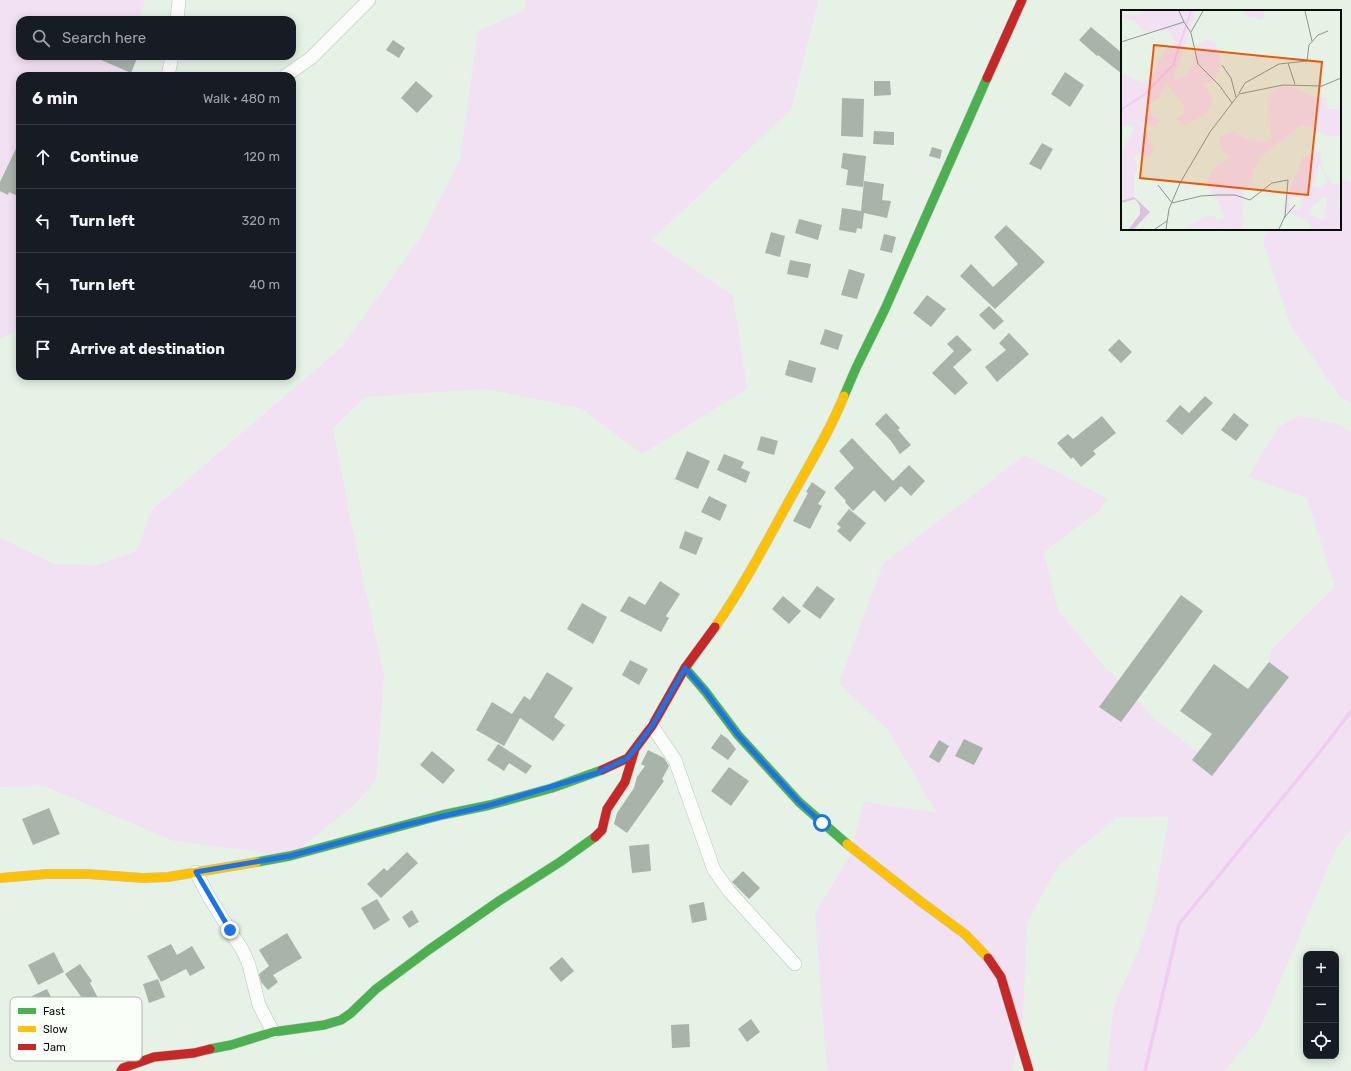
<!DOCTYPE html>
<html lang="en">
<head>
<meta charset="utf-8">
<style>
	body { margin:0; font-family:Rubik,sans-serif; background:#20242c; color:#f1f3f6 }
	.controls { position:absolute; right:12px; bottom:12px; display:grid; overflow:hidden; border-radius:8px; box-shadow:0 2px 10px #0003 }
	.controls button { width:36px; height:36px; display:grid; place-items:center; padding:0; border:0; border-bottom:1px solid #363941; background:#171b24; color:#f1f3f6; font:20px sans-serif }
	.stop { position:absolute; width:12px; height:12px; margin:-9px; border:3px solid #1a73e8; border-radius:50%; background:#fff }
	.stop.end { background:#1a73e8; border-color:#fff; box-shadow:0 1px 4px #0008 }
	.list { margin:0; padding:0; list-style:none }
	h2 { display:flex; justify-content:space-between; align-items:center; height:52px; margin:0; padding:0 16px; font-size:17px }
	h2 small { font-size:13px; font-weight:400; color:#9ea1a6 }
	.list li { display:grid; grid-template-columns:26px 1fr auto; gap:12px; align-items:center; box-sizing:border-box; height:64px; padding:0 16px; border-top:1px solid #363941 }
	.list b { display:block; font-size:15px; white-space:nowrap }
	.list em { font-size:13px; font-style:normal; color:#9ea1a6 }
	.icon { flex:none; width:22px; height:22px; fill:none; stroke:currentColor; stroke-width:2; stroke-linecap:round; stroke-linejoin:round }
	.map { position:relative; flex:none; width:1351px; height:1071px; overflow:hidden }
	.search { position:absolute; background:#171b24; box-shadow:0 2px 10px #0003; left:16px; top:16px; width:280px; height:44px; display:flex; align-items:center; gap:10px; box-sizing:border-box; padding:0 14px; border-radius:12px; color:#9ea1a6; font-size:15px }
	.panel { position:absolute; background:#171b24; box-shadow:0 2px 10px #0003; left:16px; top:72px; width:280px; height:308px; border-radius:12px }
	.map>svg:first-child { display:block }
	.green { fill:#f2e1f3 }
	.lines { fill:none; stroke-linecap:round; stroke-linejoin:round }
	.stream { stroke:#f1ccf2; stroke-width:3.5 }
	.building { fill:#a8b3a9 }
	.street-casing { stroke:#bac4ba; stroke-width:14 }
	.fast-casing { stroke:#bac4ba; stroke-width:10 }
	.slow-casing { stroke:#bac4ba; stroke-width:10 }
	.jam-casing { stroke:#bac4ba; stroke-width:10 }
	.street { stroke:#fbfdfb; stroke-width:13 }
	.fast { stroke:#4caf50; stroke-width:9 }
	.slow { stroke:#ffc107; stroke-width:9 }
	.jam { stroke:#c62828; stroke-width:9 }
	.route { stroke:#1a73e8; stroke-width:5 }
	.inset-river { fill:none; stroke:#f1ccf2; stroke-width:2 }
	.inset-road { fill:none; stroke:#8c978c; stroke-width:1 }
	.view { fill:#e8590c; fill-opacity:0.15; stroke:#e8590c; stroke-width:2 }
	.inset-edge { fill:none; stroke:#060e06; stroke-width:2 }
	.key { fill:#fafffa; stroke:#b1b7b1; stroke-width:1 }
	.key-label { font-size:11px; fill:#060e06 }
</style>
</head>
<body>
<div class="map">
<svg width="1351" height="1071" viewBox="0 0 1351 1071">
	<rect width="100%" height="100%" fill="#e5f2e5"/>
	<path class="green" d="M0,0H145L139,20H20V56H130L125,76H20V329L0,339Z
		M526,0H817L818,2L791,110L651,240L733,296L747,389L642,454L581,408L486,389L365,397L333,428L351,522L384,677L376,780L353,806L290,856L174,841L44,786L0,787V538L54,564L97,565L137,551L152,510L341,348L420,239L460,160L478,31L525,10Z
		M1340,179L1351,182V402L1340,397L1290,324L1263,241L1269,229H1340Z
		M1298,416L1336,423L1351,433V830L1337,846L1260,1028L1224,1071H1107L1113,1009L1139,949L1153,905L1169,817L1116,818L1058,866L1027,921L1023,1015L1012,1071H827L815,914L849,857L864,802L937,813L888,730L839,684L883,564L1025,455L1107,499L1100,510L1044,552L1058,611L1103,665L1158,722L1216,766L1251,722L1272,649L1335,587L1307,498L1248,477L1279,427Z"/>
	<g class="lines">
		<path class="stream" d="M1145,1071L1179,924L1320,752L1351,711"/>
	</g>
	<path class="building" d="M1091,27L1122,53V74L1098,55L1097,56L1079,40Z
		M393,40L405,48L399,58L386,50Z
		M92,56H138L131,73Z
		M1065,72L1084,85L1070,107L1051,94Z
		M416,81L433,96L417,113L401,98Z
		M874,81H890L891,95L874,96Z
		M842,98L864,99L863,137L841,136Z
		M874,131L894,132V145L873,144Z
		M20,140V197L9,192L8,195L0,191V182Z
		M1042,143L1053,149L1041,170L1029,164Z
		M932,147L942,150L940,159L929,156Z
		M843,153L866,156L863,187L846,185L848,170L841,168Z
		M864,181L884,184L882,200L891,201L887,218L864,213L862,229L857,228L856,233L839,230L842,208L861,211Z
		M799,219L822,225L818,240L795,233Z
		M1006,225L1045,262L995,309L960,276L971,264L993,287L1018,264L994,237Z
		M771,232L785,236L780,257L765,253Z
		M884,234L896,237L892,253L880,250Z
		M790,260L811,264L808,278L787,274Z
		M849,269L865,274L857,299L841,295Z
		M927,295L946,309L931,327L913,313Z
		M989,306L1004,321L994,330L979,315Z
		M825,329L843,335L838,350L820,344Z
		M1009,333L1029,354L997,382L985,367L1006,350L999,343Z
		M957,335L972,350L953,367L968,383L955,395L932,373L954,351L947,344Z
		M1119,339L1132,352L1121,363L1108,350Z
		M789,360L816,368L812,383L785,375Z
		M1205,396L1213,403L1182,435L1166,421L1180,405L1189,413Z
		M886,413L900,428L898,430L911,445L900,454L891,441L875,424Z
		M1234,413L1249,425L1236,441L1221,430Z
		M1102,416L1116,433L1093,451L1096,454L1081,467L1073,457L1071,459L1057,443L1068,434L1073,439Z
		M761,436L778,441L774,455L757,450Z
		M852,438L893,481L909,465L925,481L911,496L901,486L885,502L874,490L853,511L845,502L846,501L834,488L854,468L839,451Z
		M687,451L710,461L698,489L675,479Z
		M724,454L744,462L741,468L750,472L746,483L717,470Z
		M812,482L826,492L818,504L822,506L810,529L793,521L808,493L806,492Z
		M709,496L727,505L720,521L701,512Z
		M849,509L866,523L850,542L837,531L841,527L837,524Z
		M685,531L703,538L696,555L679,548Z
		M660,581L680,594L666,616L669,618L661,632L620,611L629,596L645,605Z
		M817,586L835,599L820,619L802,606Z
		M1181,595L1203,611L1121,722L1099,707Z
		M783,596L801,611L789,624L772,609Z
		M582,603L607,617L593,644L567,629Z
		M630,660L648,669L639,685L622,675Z
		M1269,662L1289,677L1212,776L1192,760L1212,734L1180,711L1214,664L1248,689Z
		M547,672L573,688L554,717L565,725L553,741L520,718L504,746L476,730L492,702L512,714L524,696L530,700Z
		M721,734L728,739L736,749L728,760L711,748Z
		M964,739L983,748L974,765L955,756Z
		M939,740L949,746L939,763L929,757Z
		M498,744L532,766L526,774L509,763L504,771L487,760Z
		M648,750L664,758L669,766L662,779L664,781L627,833L614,824L617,813L634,788L637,777L645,766L641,764Z
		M432,751L455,770L443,784L420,765Z
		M729,767L749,781L731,806L711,791Z
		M49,808L60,834L33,845L22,819Z
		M649,844L651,871L632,873L629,846Z
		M407,852L418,863L381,898L367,884L384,868L387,871Z
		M743,871L760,888L749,899L732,882Z
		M377,899L390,920L374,930L361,908Z
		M704,902L707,920L692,923L689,905Z
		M412,910L419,922L409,928L402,917Z
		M287,933L302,958L273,975L278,982L268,990L261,982L259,974L269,966L259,950Z
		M171,944L177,955L192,946L205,968L190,976L186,969L161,982L147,956Z
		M54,952L64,972L38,985L28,965Z
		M562,957L574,971L561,982L549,968Z
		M80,964L92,981L90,983L105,1011L91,1019L80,999L82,998L65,974Z
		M158,979L165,997L149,1003L143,984Z
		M47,989L64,1023L48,1030L32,996Z
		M751,1019L760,1032L747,1042L738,1029Z
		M689,1024L690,1047L672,1048L671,1025Z"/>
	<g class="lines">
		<g class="street-casing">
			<path id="street" d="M177,20L179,0
				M168,76L172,56
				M285,76L311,58L369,0
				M652,726L675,760L714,870L729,891L795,964
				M196,872L209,897L243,951L249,965L259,1005L273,1032"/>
		</g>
		<g class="fast-casing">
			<path id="fast" d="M844,396L856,368L885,309L987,78
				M685,668L705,691L738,735L799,802L847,844
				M257,862L290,856L442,815L490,805L552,788L602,770
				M210,1049L231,1045L273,1032L324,1025L341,1020L351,1013L376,989L430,949L499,901L560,862L595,837"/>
		</g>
		<g class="slow-casing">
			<path id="slow" d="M715,627C743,587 766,543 789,501C808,467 829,433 844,396
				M847,844L920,901L966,935L988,958
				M0,878L47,874H87L143,878L168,877L257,862"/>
		</g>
		<g class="jam-casing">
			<path id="jam" d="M987,78L1022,0
				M602,770L628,758L652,726L685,668L715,627
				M595,837L602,830L607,809L625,782L635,749
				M988,958L1001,977L1029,1071
				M121,1071L123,1068L154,1057L194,1053L210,1049"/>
		</g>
		<use href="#street" class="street"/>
		<use href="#fast" class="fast"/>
		<use href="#slow" class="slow"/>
		<use href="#jam" class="jam"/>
	</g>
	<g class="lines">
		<path class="route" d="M230,930L196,872L290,856L405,825L490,805L597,773L628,758L635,749L652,726L685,668L705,691L738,735L799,802L822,823"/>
	</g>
	<g transform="translate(1121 10)">
		<rect width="220" height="220" fill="#e5f2e5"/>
		<path d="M23,1H75L53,69H59L67,64L71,57L76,35L86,29L94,33L98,41V61L90,74L81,72L92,89L85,104L65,115L56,109L64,103L63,96L46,74L37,88L29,95L31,106L38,110L34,116L16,112L25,119L33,139L28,148L18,144L12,148L17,155L13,165V187L0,191V143L14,117L8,114L0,118V63L22,73L32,63L44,41L54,31L46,20L24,22L12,10H7L1,6L20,4ZM122,1H143L142,10L126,7ZM162,75L176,79L192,87L205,88L206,99H220V127L205,126L188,115H177L175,120L149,138L138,150L132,160L128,175L122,178L121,219L64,218L86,206L91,205L97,210L104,207L97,191L85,175L90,161L109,147L100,139L99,127L113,121L120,127L132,131H147L151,128L148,96L150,83ZM199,141L202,160L211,174H220V189L216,193L220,203V219H192L185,210L161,200L182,147ZM199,154L207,172L200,178L191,176ZM203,186L206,187L203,210L190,205L188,200ZM175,187L180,189L181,194L179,199L175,200L170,199L168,193L170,188Z" fill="#f2e1f3" fill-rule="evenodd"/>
		<path d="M13,187L29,202L13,219H8L19,204V196L14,189L0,193V191Z" fill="#dfbee1"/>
		<path class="inset-river" d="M0,100L24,84L52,55L70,1"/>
		<path class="inset-road" d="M58,1L63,12M184,1L191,31M70,22L82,1M0,32L63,12L70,23L77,54L98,75L111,93M167,53L174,74M101,55L110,68L115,87M118,83L124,73L158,54L186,51L188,35L197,25L207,21M37,175L51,193L80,186L97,185H114L129,190L151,173L167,170L164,206L158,219M163,208L174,195M34,219L46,211M45,219L48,199L59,173L89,122L118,84L162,75L201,76L220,68"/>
		<path class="view" d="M33,35L201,52L187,185L19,168Z"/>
		<rect width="220" height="220" class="inset-edge"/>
	</g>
	<rect x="10" y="997" width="132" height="64" rx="6" class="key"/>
	<rect x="18" y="1008" width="18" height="6" fill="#4caf50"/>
	<rect x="18" y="1026" width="18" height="6" fill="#ffc107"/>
	<rect x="18" y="1044" width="18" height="6" fill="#c62828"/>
	<g class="key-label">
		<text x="43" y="1015">Fast</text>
		<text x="43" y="1033">Slow</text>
		<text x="43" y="1051">Jam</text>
	</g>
</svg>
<div class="controls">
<button>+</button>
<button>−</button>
<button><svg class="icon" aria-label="locate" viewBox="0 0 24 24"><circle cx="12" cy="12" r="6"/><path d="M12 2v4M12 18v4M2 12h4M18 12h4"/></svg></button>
</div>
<div class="stop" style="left:822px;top:823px"></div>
<div class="stop end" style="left:230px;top:930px"></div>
<div class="search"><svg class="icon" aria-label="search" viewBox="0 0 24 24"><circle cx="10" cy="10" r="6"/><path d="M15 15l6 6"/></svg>Search here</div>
<section class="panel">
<h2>6 min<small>Walk · 480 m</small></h2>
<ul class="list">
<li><svg class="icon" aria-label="ahead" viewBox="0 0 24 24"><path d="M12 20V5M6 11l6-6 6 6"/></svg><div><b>Continue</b></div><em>120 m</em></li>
<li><svg class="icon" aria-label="left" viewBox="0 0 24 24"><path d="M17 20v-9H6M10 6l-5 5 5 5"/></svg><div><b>Turn left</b></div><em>320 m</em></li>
<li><svg class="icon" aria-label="left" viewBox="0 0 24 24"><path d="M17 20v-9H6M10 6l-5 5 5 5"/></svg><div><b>Turn left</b></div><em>40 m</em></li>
<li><svg class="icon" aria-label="arrive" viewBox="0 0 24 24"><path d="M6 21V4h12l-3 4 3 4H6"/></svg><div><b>Arrive at destination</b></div></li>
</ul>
</section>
</div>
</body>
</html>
